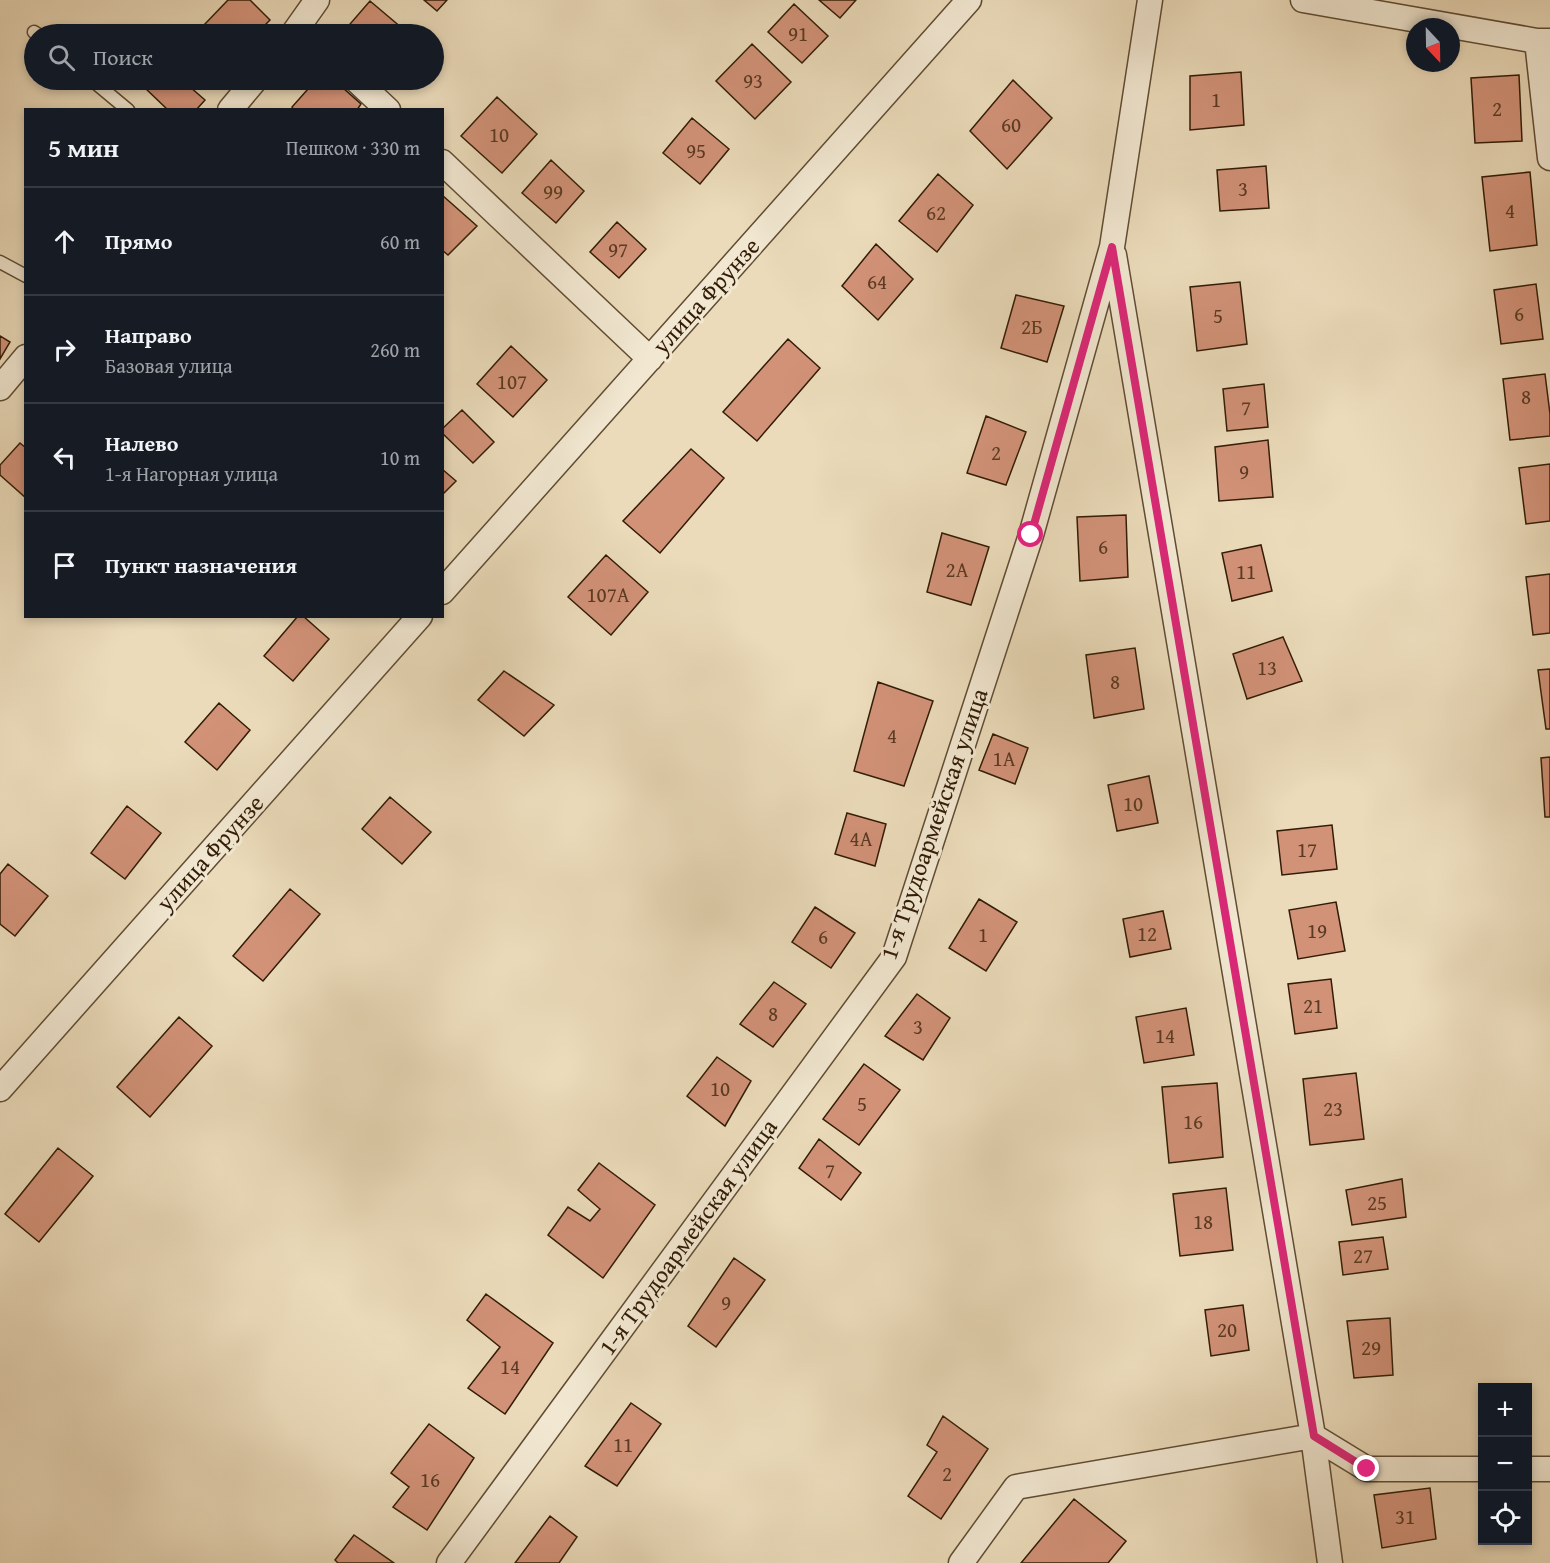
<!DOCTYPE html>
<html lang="ru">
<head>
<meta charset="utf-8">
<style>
	body { margin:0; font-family:"Gentium Book Plus",serif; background:#242831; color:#f1f3f6 }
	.controls { position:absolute; right:18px; bottom:18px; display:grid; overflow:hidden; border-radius:0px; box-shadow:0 3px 9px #0003 }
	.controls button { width:54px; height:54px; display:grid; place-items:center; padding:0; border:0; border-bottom:2px solid #363941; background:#171b24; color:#f1f3f6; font:30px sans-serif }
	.compass { position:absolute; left:1406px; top:18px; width:54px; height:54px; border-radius:50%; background:#171b24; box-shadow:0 3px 9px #0003; rotate:158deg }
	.stop { position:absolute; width:18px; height:18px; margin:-14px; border:4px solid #db2777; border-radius:50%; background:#fff }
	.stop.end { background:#db2777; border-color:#fff; box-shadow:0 2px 6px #0008 }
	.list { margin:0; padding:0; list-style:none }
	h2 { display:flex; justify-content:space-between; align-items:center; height:78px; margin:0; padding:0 24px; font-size:26px }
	h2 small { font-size:20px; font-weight:400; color:#9ea1a6 }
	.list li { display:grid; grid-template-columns:39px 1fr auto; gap:18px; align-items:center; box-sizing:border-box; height:108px; padding:0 24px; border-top:2px solid #363941 }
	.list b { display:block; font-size:22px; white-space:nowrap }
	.list p { margin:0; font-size:20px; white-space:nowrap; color:#9ea1a6 }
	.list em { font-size:20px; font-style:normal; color:#9ea1a6 }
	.icon { flex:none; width:33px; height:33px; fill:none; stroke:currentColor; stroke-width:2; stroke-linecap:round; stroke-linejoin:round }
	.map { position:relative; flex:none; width:1550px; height:1563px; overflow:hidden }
	.search { position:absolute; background:#171b24; box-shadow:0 3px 9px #0003; left:24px; top:24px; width:420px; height:66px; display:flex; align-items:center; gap:15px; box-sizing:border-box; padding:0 21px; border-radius:33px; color:#9ea1a6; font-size:22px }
	.panel { position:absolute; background:#171b24; box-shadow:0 3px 9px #0003; left:24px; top:108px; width:420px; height:510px; border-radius:0px }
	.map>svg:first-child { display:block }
	.building { fill:#d29278; stroke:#321c06; stroke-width:1.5 }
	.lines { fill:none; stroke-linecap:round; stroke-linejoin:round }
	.lane-casing { stroke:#604c33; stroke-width:15 }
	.street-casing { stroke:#604c33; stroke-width:27 }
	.lane { stroke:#f2e8d2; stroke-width:12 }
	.street { stroke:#f2e8d2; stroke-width:24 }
	.route { stroke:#db2777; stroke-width:8 }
	.labels { text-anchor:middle; stroke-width:6; stroke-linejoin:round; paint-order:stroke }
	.number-label { font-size:21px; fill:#5a3a22 }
	.street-label { font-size:24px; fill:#321c06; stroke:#f2e8d2 }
</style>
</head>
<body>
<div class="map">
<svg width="1550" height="1563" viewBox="0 0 1550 1563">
	<rect width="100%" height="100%" fill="#ebdbba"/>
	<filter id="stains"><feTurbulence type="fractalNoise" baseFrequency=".00333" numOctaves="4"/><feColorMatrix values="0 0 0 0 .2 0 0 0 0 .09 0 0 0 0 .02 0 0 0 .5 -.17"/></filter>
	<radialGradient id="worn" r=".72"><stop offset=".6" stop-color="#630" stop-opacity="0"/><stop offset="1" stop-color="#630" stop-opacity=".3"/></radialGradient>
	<path class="building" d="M228,0H250L270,20L256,34H213L204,25Z
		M424,0H447L437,11Z
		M819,0H856L840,18Z
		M370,1L409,34H349L344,31Z
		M794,4L828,36L802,63L768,32Z
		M752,44L791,82L755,119L716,81Z
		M1241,72L1244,125L1190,130V76Z
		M1519,75L1522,141L1475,143L1471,78Z
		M153,80H182L205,100L196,110H168L145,88Z
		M316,80H334L361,104L357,110H294L292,107Z
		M1013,80L1052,118L1007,169L970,131Z
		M497,97L537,134L502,173L461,136Z
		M692,118L729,149L700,184L663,153Z
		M551,160L584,191L556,223L522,193Z
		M1266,166L1269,208L1220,211L1217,170Z
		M1530,172L1537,245L1490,251L1482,177Z
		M938,174L973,205L937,252L899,221Z
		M442,195L477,226L448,255L442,250Z
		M617,222L646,249L619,278L590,252Z
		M876,244L913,279L878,320L842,286Z
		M1240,282L1247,344L1197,351L1190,287Z
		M1536,284L1543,339L1501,344L1494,290Z
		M1016,295L1064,306L1047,362L1001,348Z
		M0,336L10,342L0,359Z
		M788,339L820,368L757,441L723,412Z
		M511,346L547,380L513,417L477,384Z
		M1545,374L1550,414V436L1510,440L1503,379Z
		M1264,384L1268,427L1227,431L1223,389Z
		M462,410L494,442L473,463L442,433V429Z
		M986,416L1026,432L1006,485L967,473Z
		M1268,440L1273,497L1219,501L1215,447Z
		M20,443L26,448V498L0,475V465Z
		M691,449L724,478L660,553L623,521Z
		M1550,464V521L1526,524L1519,468Z
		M442,469L456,481L442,495Z
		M1126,515L1128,577L1080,581L1077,517Z
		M942,533L989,547L971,605L927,592Z
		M1261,545L1272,591L1232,601L1222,553Z
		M606,555L648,592L611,635L568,597Z
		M1550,574V633L1533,635L1526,577Z
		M298,616H303L329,639L293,681L264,656Z
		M1283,637L1302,681L1247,699L1233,654Z
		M1135,648L1144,709L1094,718L1086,655Z
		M1550,669V729H1546L1538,670Z
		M504,671L554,705L524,736L478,700Z
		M878,682L933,701L904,786L854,771Z
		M219,703L250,730L217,770L185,742Z
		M993,734L1028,748L1015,784L979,770Z
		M1550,757V817H1545L1541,758Z
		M1149,776L1158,823L1117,831L1108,785Z
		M390,797L431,832L402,864L362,829Z
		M127,806L161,833L125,879L91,853Z
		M847,813L886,824L875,866L835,854Z
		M1332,825L1337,869L1282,875L1277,831Z
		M8,864L48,896L15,936L0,924V874Z
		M290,889L320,914L263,981L233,956Z
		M979,899L1017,922L986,971L949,948Z
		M1336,902L1345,951L1298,959L1289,910Z
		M815,907L855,933L831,968L792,942Z
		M1163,911L1171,949L1130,957L1123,919Z
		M1331,979L1337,1028L1295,1034L1288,984Z
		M774,982L806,1004L773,1047L740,1024Z
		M917,994L950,1018L923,1060L885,1036Z
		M1186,1008L1194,1055L1144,1063L1136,1017Z
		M179,1017L212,1046L150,1117L117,1087Z
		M717,1057L751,1081L725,1126L687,1096Z
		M864,1064L900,1090L859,1145L823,1119Z
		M1356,1073L1364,1139L1310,1145L1303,1079Z
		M1217,1083L1223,1157L1169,1163L1162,1087Z
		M819,1139L861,1173L841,1200L799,1168Z
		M58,1148L93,1176L39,1242L5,1214Z
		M599,1163L655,1205L603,1278L548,1235L568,1207L590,1221L600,1209L578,1190Z
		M1402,1179L1406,1217L1352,1225L1346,1190Z
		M1226,1188L1233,1250L1180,1256L1173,1194Z
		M1383,1237L1388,1269L1343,1275L1339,1242Z
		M734,1258L765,1280L716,1347L688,1326Z
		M486,1294L553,1343L505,1414L468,1388L500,1347L467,1320Z
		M1243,1305L1249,1350L1211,1356L1205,1310Z
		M1390,1318L1393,1375L1354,1378L1347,1321Z
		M631,1403L661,1424L617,1486L585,1466Z
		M943,1416L988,1449L941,1519L908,1496L937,1452L927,1445Z
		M429,1424L474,1458L427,1530L393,1507L409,1487L391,1473Z
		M1430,1488L1436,1539L1382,1548L1374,1495Z
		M1074,1499L1126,1541L1108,1563H1021Z
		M550,1516L577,1537L559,1563H515Z
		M354,1535L394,1563H338L335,1560Z"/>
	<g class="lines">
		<g class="lane-casing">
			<path id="lane" d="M34,32L37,34
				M92,80L128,110
				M0,262L26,276"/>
		</g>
		<g class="street-casing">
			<path id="street" d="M1303,0L1537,41H1550
				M293,34L317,0
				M1537,41L1550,158
				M356,80L388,110
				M230,110L255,80
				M442,162L650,359
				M1114,255L1313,1436L1330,1563
				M0,388L26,357
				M442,592L969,0
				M0,1089L420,616
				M1528,1469H1550
				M449,1563L894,957L1031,535L1112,247L1150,0
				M961,1563L1016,1487L1313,1436L1367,1469H1482"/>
		</g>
		<use href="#lane" class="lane"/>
		<use href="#street" class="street"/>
	</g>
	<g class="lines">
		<path class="route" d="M1031,535L1112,247L1314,1436L1367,1469"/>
	</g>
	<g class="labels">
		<g class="number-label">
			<text x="798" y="41">91</text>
			<text x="753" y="88">93</text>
			<text x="1216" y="107">1</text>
			<text x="1497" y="116">2</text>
			<text x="1011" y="132">60</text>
			<text x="499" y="142">10</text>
			<text x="696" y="158">95</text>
			<text x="1243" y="196">3</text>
			<text x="553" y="199">99</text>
			<text x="1510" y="218">4</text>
			<text x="936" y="220">62</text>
			<text x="618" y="257">97</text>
			<text x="877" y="289">64</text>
			<text x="1519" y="321">6</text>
			<text x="1218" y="323">5</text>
			<text x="1032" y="334">2Б</text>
			<text x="512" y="389">107</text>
			<text x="1526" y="404">8</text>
			<text x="1246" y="415">7</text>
			<text x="996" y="460">2</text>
			<text x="1244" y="479">9</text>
			<text x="1103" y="554">6</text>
			<text x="957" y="577">2А</text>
			<text x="1246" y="579">11</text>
			<text x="608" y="602">107А</text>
			<text x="1267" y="675">13</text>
			<text x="1115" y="689">8</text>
			<text x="892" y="743">4</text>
			<text x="1004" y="766">1А</text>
			<text x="1133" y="811">10</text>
			<text x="861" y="846">4А</text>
			<text x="1307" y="857">17</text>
			<text x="1317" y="938">19</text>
			<text x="1147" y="941">12</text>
			<text x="983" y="942">1</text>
			<text x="823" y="944">6</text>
			<text x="1313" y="1013">21</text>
			<text x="773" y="1021">8</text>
			<text x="918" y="1034">3</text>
			<text x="1165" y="1043">14</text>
			<text x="720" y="1096">10</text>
			<text x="862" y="1111">5</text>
			<text x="1333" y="1116">23</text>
			<text x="1193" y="1129">16</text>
			<text x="830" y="1178">7</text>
			<text x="1377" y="1210">25</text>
			<text x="1203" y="1229">18</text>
			<text x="1363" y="1263">27</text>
			<text x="726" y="1310">9</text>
			<text x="1227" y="1337">20</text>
			<text x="1371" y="1355">29</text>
			<text x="510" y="1374">14</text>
			<text x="623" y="1452">11</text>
			<text x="947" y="1481">2</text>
			<text x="430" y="1487">16</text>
			<text x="1405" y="1524">31</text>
		</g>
		<g class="street-label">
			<text transform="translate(706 296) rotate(-48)" y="8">улица Фрунзе</text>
			<text transform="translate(934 824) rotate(-71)" y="8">1-я Трудоармейская улица</text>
			<text transform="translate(210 853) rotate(-48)" y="8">улица Фрунзе</text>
			<text transform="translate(688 1237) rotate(-54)" y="8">1-я Трудоармейская улица</text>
		</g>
	</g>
	<rect width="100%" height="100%" filter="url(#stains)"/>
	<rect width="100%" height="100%" fill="url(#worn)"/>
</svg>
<div class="controls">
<button>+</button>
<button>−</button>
<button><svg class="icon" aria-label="locate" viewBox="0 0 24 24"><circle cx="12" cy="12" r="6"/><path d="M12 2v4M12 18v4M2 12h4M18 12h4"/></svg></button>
</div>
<svg class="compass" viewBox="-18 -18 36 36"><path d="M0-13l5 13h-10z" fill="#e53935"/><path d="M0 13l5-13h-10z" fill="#9ea1a6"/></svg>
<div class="stop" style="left:1031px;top:535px"></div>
<div class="stop end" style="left:1367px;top:1469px"></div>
<div class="search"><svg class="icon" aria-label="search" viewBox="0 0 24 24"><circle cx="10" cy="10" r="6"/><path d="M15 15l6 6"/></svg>Поиск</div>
<section class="panel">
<h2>5 мин<small>Пешком · 330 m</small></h2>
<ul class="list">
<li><svg class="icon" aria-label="ahead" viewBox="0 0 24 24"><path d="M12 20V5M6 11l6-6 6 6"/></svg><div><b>Прямо</b></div><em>60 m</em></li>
<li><svg class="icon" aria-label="right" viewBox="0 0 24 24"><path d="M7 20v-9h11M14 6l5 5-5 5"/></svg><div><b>Направо</b><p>Базовая улица</p></div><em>260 m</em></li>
<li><svg class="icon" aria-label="left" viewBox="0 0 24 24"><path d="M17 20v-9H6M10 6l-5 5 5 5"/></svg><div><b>Налево</b><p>1-я Нагорная улица</p></div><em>10 m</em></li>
<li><svg class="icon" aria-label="arrive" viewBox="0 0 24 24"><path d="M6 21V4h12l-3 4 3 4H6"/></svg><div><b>Пункт назначения</b></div></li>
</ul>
</section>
</div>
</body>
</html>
